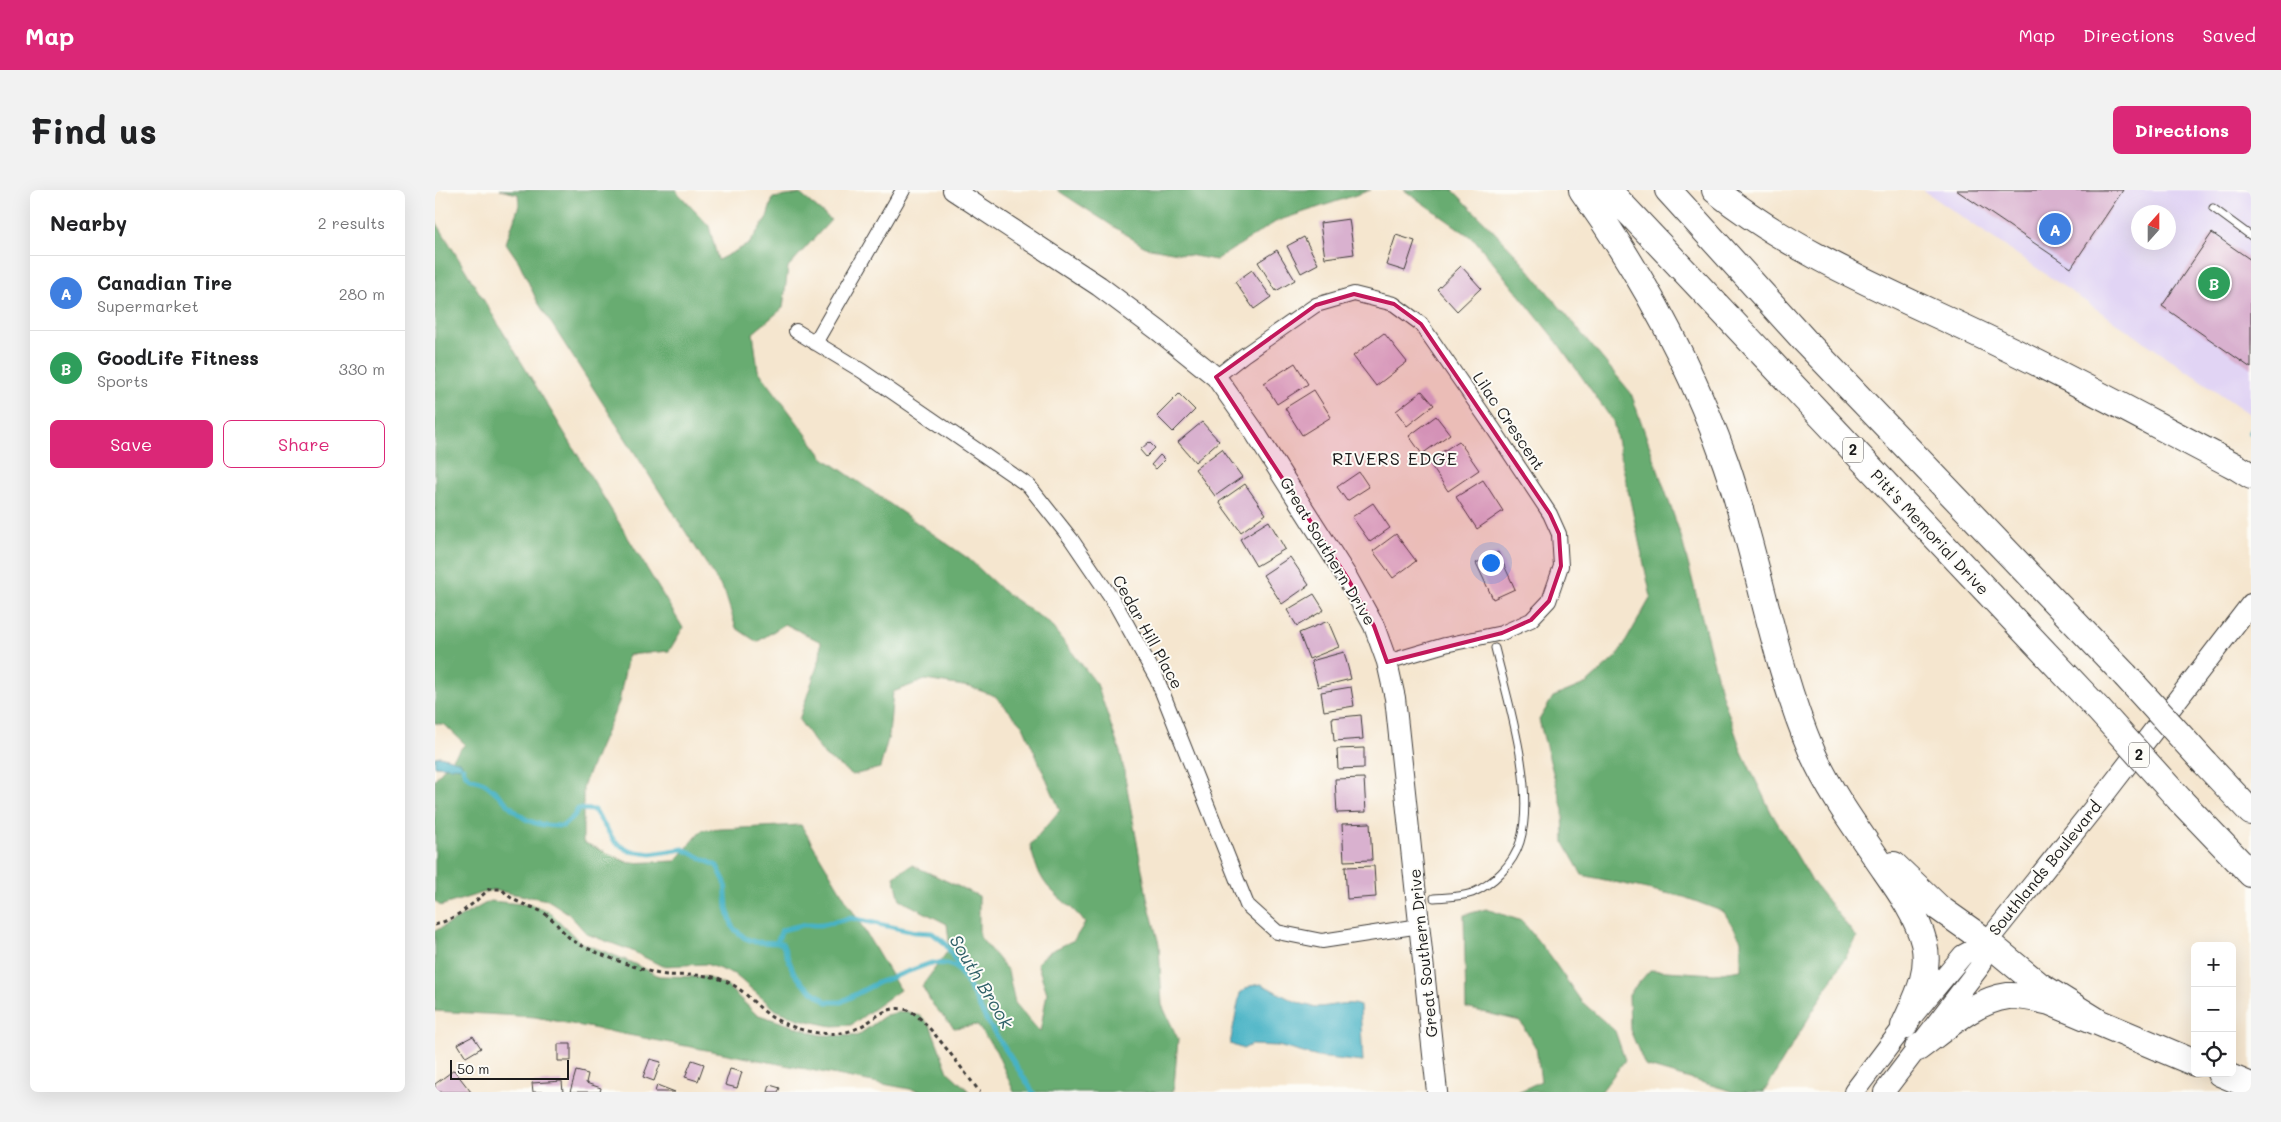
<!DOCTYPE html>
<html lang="en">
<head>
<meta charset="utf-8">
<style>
	body { margin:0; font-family:Mali,sans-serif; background:#f2f2f2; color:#202124 }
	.controls { position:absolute; right:15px; bottom:15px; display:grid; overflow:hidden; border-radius:8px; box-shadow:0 5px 20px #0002 }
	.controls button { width:45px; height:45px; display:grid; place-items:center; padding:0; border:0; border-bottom:1px solid #e0e0e0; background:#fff; color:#202124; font:25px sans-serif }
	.compass { position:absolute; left:1696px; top:15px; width:45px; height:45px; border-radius:50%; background:#fff; box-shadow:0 5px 20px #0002; rotate:21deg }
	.scale { position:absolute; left:15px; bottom:12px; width:119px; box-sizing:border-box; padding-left:5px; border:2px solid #1c1c1c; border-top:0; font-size:14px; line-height:18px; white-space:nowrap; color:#1c1c1c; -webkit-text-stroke:4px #fdfcf7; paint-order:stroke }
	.you { position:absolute; left:1055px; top:372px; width:18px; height:18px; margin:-12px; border:4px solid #fff; border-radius:50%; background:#1a73e8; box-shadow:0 0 0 8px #1a73e833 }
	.badge { display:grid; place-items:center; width:32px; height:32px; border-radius:50%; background:#db2777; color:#fff; font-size:16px; font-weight:700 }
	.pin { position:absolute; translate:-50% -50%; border:2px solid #fff; box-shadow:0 1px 5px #0006 }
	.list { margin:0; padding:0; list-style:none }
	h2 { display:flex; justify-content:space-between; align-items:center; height:65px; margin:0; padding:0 20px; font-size:21px }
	h2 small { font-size:16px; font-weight:400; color:#757577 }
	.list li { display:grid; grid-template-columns:32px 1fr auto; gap:15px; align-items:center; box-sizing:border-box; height:75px; padding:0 20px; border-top:1px solid #e0e0e0 }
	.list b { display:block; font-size:19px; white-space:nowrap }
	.list p { margin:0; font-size:16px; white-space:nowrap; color:#757577 }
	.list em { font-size:16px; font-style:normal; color:#757577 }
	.actions { display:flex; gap:10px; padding:15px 20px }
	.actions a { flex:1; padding:11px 0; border:1px solid #db2777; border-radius:8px; text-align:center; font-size:18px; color:#db2777 }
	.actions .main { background:#db2777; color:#fff }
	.icon { flex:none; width:28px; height:28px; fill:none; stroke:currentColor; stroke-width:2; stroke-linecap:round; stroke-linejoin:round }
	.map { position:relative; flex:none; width:1816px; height:902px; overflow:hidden; border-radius:8px }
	header { display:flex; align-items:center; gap:30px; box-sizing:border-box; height:70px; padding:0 25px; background:#db2777; color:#fff }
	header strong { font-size:24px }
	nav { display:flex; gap:28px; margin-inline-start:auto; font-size:18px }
	.intro { display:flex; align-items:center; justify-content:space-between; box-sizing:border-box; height:120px; padding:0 30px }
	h1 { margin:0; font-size:35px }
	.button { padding:12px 22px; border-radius:8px; background:#db2777; color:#fff; font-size:18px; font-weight:700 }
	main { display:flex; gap:30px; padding:0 30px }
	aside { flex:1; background:#fff; border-radius:8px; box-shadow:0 5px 20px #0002 }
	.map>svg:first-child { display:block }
	.built { fill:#e1d4f4; fill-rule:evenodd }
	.forest { fill:#67ac71; stroke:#426446 }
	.water { fill:#47b2c5; stroke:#326770 }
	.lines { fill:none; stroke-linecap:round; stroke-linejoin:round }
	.stream { stroke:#47b2c5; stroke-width:5 }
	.building { fill:#d9b1cf }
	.lane-casing { stroke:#3d3a37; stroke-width:9 }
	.street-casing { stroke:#3d3a37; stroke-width:16 }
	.secondary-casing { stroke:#3d3a37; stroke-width:22 }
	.highway-casing { stroke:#3d3a37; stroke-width:28 }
	.path { stroke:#3d3a37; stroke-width:3; stroke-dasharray:4 4; stroke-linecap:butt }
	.lane { stroke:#fff; stroke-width:7 }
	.street { stroke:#fff; stroke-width:14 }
	.secondary { stroke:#fff; stroke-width:20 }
	.highway { stroke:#fff; stroke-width:26 }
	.highway-bridge-casing { stroke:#3d3a37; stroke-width:28; stroke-linecap:butt }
	.highway-bridge { stroke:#fff; stroke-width:26 }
	.marked { fill:#c2185b; fill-opacity:0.2; stroke:#c2185b; stroke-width:4; stroke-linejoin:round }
	.labels { text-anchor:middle; stroke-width:4; stroke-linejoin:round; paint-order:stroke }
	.shield { fill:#fdfcf7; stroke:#605f5e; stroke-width:1 }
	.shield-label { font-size:15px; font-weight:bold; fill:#1c1c1c }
	.street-label { font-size:16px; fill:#1c1c1c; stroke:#fdfcf7 }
	.neighbourhood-label { font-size:18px; letter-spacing:1px; fill:#1c1c1c; stroke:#fdfcf7 }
	.water-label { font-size:18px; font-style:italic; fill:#2f6068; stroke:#fdfcf7 }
</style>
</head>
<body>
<header>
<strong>Map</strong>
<nav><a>Map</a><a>Directions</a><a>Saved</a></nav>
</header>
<div class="intro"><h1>Find us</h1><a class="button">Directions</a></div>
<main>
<aside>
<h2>Nearby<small>2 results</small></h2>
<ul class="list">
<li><span class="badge" style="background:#3f7fe0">A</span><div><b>Canadian Tire</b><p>Supermarket</p></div><em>280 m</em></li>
<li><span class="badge" style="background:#2e9e5b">B</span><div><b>GoodLife Fitness</b><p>Sports</p></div><em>330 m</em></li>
</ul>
<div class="actions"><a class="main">Save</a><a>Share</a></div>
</aside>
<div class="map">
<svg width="1816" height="902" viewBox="0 0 1816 902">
	<rect width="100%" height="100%" fill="#fdfcf7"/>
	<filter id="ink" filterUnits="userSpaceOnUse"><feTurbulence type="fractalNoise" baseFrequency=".02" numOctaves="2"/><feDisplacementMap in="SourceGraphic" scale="10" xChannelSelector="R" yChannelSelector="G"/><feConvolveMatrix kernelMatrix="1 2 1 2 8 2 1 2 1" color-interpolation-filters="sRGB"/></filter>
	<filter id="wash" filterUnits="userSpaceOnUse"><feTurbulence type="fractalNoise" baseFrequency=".0096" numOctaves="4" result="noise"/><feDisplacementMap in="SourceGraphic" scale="20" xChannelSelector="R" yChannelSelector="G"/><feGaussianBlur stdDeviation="1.12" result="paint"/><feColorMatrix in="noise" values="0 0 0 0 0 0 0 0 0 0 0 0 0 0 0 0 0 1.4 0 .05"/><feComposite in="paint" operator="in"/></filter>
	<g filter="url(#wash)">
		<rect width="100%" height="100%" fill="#f5e6cf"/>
		<path class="built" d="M1488,0H1816V225ZM1704,22H1734V52H1704Z"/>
		<path class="forest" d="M65,0H242V2L274,36L283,70L314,54L332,27L338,8L365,4L396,30L353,77L348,118L318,143L323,180L389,268L534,369L568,401L614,433L662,494L686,565L713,712L724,754L727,815L743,849L739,896L737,902H579L561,861L542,835L519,838L498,815L487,796L515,758L512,734L465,710L459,686L477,675L544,706V746L573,781L580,813L605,842L612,803L602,773L614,762L639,750L650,733C640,719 628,712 616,700C604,688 599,671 595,655L625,620L588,536L560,506L535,497L490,490L458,502L454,545L445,578L418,585L390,566L364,530L385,468L386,452L350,434L322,452L301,438L290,403L102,111L84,72L71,53L84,15L83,4Z
			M622,0H936L842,31L781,70L710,57Z
			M969,0H1018L1079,62L1196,203L1246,346L1287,505L1307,562L1336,622L1377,691L1422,748L1329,902H1300L1210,876L1195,840L1194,804L1215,780L1280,784L1306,780V750L1289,722L1249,707L1147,685L1129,653L1128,620L1104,530L1118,507L1152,493L1183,465L1216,407L1178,231L1122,152L1040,50Z
			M0,30L248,438L234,461L193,465L184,512L148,596V652L194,673L241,671L267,640L366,635L465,800L416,835L397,836L364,829L341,820L299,784L271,774L227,776L195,760L152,744L133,723L113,710L57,700L5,716L0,711V589L30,554L10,535L0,533Z
			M55,711L97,715L114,721L145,752L191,770L224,786L271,787L292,796L321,824L385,845L422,846L451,825L470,821L487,827L496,837L513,882L535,902H490L100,827L0,821V741Z
			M1051,719L1087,731L1115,766L1146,811L1180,841L1190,870L1166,902H1083L1106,891L1101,858L1085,831L1031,818L1029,725Z"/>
		<path class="water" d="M5,566L26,572L28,578L0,576V567Z
			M826,794C843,802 863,816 882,817C896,817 911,810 925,816L928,872L883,867L843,856L816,855L808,859L795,854L805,803L815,796Z"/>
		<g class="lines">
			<path class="stream" d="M1815,242L1816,243
				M28,578C31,592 44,588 52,595C83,619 82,637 128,636L139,626L143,619L159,620L180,652L194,661L216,664L248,659L282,676L290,692L292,718L298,738L310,748L320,752L347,753L358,781L368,794L392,812H406L442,793L496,773L512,774L520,777L531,790
				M342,752L347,740L367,735H388L416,728L480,742L497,743L510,753L525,779
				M530,789L552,831L598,902"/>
		</g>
		<g id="blocks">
			<path class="building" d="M1521,0H1688L1636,78Z
				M914,29L919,64L890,68L885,33Z
				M1777,43L1816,70V178L1727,116Z
				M961,45L980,51L970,81L951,75Z
				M869,47L883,74L866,83L852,56Z
				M842,60L860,90L841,101L823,72Z
				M1026,76L1046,98L1022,121L1002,99Z
				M817,80L836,107L819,119L800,92Z
				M949,143L972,172L941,196L918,166Z
				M860,173L873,194L842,214L829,193Z
				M879,200L896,227L867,245L850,218Z
				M987,201L999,215L972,236L961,221Z
				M744,204L760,220L738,242L722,226Z
				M1001,226L1015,244L987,264L974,246Z
				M767,232L784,251L760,272L743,252Z
				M1024,251L1044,280L1013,301L993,271Z
				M714,252L720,258L711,267L705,260Z
				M787,259L807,287L780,306L760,279Z
				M725,265L730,270L721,279L716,275Z
				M924,282L934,297L912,311L902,297Z
				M1048,290L1068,321L1042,339L1021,307Z
				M810,294L831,324L806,342L784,312Z
				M938,313L955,338L935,352L917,327Z
				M834,331L850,359L821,376L805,349Z
				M961,344L981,371L958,388L938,361Z
				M1063,362L1080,399L1058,409L1041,373Z
				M855,367L874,395L847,414L828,385Z
				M879,404L889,420L862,436L852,420Z
				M893,431L904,457L874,469L864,443Z
				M909,462L916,489L883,497L876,471Z
				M916,497L919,516L889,521L886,502Z
				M926,525L928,549L899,551L897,528Z
				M929,558V578L903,579L902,559Z
				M929,588L931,622L902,623L900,589Z
				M935,633L937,670L909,671L907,634Z
				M939,676L941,707L912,709L910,677Z
				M38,846L46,858L31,867L23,854Z
				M123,854H136V871H123Z
				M215,869L226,872L219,891L208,887Z
				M257,870L269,874L263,891L250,887Z
				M295,879L307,882L302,898L290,895Z
				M19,880L36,902H0V894Z
				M141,881L153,884L151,893L166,898L165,902H135Z
				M127,891L128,902H98L97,893Z
				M222,895L240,902H220Z
				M335,895L345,898L343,902H333Z"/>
		</g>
	</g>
	<g filter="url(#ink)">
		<use href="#blocks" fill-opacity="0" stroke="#3d3a37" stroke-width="1"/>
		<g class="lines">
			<g class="lane-casing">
				<path id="lane" d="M1778,18L1816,46
					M999,708C1010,707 1026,707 1037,703C1058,694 1078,675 1085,652C1101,599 1073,511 1060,458"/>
			</g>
			<g class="street-casing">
				<path id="street" d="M361,141L427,181L594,296L636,349L681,415L722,489L812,715L842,742L887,751L985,736
					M380,153L468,0
					M781,187L809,165L881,115L919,104L959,114L986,134L1058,238L1115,324L1124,344L1126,376L1114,411L1096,430L1067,443L1010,455L952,472"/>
			</g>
			<g class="secondary-casing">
				<path id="secondary" d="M518,0L664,96L724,141L781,187L817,238L912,387L939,436L952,472L960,508L1002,902
					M1419,902L1469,836L1528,765L1552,752L1669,605L1816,414
					M1449,902L1546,775L1552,752"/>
			</g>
			<g class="highway-casing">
				<path id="highway" d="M1147,0C1206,83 1257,177 1291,274C1323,367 1338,471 1377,562C1395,603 1422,639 1447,676C1463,699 1482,725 1489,753C1496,784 1481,809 1469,836
					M1173,0L1663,519
					M1233,0L1370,151L1690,485
					M1280,0C1366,69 1470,108 1568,156C1647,194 1723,236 1800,276L1816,286
					M1770,573L1816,622
					M1745,610L1816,684
					M1459,675L1504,718L1552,752L1604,795L1662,831
					M1483,858C1509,839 1540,810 1573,806C1587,805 1602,809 1615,812L1760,873
					M1785,883L1816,896"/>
			</g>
			<path class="path" d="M0,735C22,728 37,715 54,699H67C78,714 94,714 109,723C121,731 125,740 136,749C150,760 201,778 220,783C244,789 266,780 290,791C310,799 321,817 338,828C351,835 370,842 385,843C396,844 407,844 418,840C438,833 449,813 473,820C489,825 531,885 545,902"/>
			<use href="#lane" class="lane"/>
			<use href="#street" class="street"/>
			<use href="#secondary" class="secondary"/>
			<use href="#highway" class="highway"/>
			<g class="highway-bridge-casing">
				<path id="highway-bridge" d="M1690,485L1770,573
					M1663,519L1745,610"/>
			</g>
			<use href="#highway-bridge" class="highway-bridge"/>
		</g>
	</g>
	<path class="marked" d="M919,104L959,114L986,134L1115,324L1124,344L1126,376L1114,411L1096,430L1067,443L952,472L939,436L912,387L781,187L881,115Z"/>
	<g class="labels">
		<g class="shield">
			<rect x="1408" y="247.5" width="20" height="25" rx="4"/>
			<rect x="1694" y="552.5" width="20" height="25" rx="4"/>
		</g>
		<g class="shield-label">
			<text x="1418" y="265">2</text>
			<text x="1704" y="570">2</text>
		</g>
		<g class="street-label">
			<text transform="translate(1074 231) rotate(56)" y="6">Lilac Crescent</text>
			<text transform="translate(1495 342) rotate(47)" y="6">Pitt's Memorial Drive</text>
			<text transform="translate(893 361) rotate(59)" y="6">Great Southern Drive</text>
			<text transform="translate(713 442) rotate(61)" y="6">Cedar Hill Place</text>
			<text transform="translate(1610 678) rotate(-51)" y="6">Southlands Boulevard</text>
			<text transform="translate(988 763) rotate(-96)" y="6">Great Southern Drive</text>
		</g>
		<g class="neighbourhood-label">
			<text x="960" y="275">RIVERS EDGE</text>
		</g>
		<g class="water-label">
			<text transform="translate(546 792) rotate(59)" y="6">South Brook</text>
		</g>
	</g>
</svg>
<div class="controls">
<button>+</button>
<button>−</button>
<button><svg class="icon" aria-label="locate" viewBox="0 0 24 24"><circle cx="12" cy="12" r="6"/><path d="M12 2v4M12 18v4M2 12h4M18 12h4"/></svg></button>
</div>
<svg class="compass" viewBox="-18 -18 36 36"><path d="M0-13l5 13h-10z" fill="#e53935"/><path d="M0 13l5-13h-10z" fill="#757577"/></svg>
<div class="scale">50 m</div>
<div class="you"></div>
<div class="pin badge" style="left:1620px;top:39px;background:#3f7fe0">A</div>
<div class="pin badge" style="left:1779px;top:93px;background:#2e9e5b">B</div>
</div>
</main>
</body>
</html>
